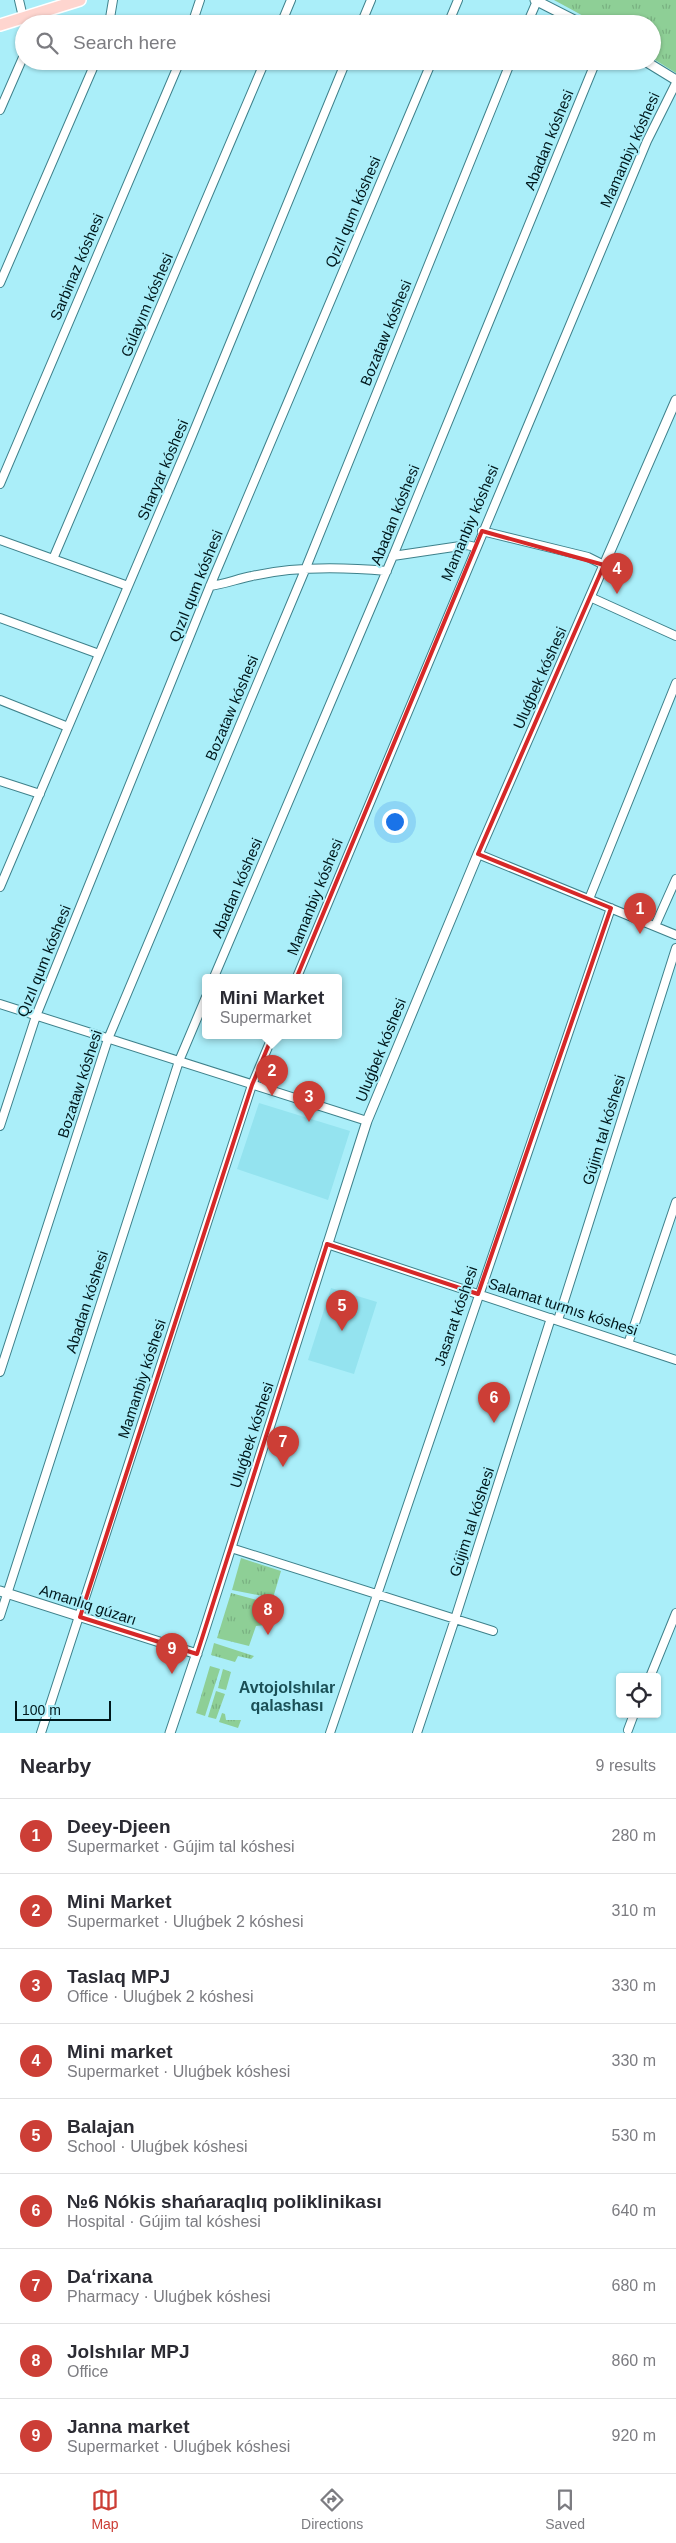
<!DOCTYPE html>
<html lang="en">
<head>
<meta charset="utf-8">
<style>
	body { margin:0; font-family:Helvetica,sans-serif; background:#f7f7f7; color:#2b2b33 }
	.controls { position:absolute; right:15px; bottom:15px; display:grid; overflow:hidden; border-radius:5px; box-shadow:0 1px 4px #0004 }
	.controls button { width:45px; height:45px; display:grid; place-items:center; padding:0; border:0; border-bottom:1px solid #e1e1e2; background:#fff; color:#2b2b33; font:25px sans-serif }
	.scale { position:absolute; left:15px; bottom:12px; width:96px; box-sizing:border-box; padding-left:5px; border:2px solid #00181c; border-top:0; font-size:14px; line-height:18px; white-space:nowrap; color:#00181c; -webkit-text-stroke:4px #aaeef9; paint-order:stroke }
	.you { position:absolute; left:394px; top:821px; width:18px; height:18px; margin:-12px; border:4px solid #fff; border-radius:50%; background:#1a73e8; box-shadow:0 0 0 8px #1a73e833 }
	.badge { display:grid; place-items:center; width:32px; height:32px; border-radius:50%; background:#cc3e36; color:#fff; font-size:16px; font-weight:700 }
	.pin { position:absolute; translate:-50% -41px; filter:drop-shadow(0 1px 2px #0008) }
	.pin::after { content:''; position:absolute; top:26px; width:18px; height:15px; background:inherit; clip-path:polygon(0 0,100% 0,50% 100%) }
	.popup { position:absolute; left:202px; top:974px; width:140px; height:65px; box-sizing:border-box; display:grid; place-content:center; border-radius:5px; background:#fff; filter:drop-shadow(0 1px 4px #0005); font-size:16px; white-space:nowrap; color:#7c7c81 }
	.popup b { font-size:19px; color:#2b2b33 }
	.popup::after { content:''; position:absolute; left:50%; top:100%; margin-left:-10px; border:10px solid transparent; border-top-color:#fff }
	.list { margin:0; padding:0; list-style:none }
	h2 { display:flex; justify-content:space-between; align-items:center; height:65px; margin:0; padding:0 20px; font-size:21px }
	h2 small { font-size:16px; font-weight:400; color:#7c7c81 }
	.list li { display:grid; grid-template-columns:32px 1fr auto; gap:15px; align-items:center; box-sizing:border-box; height:75px; padding:0 20px; border-top:1px solid #e1e1e2 }
	.list b { display:block; font-size:19px; white-space:nowrap }
	.list p { margin:0; font-size:16px; white-space:nowrap; color:#7c7c81 }
	.list em { font-size:16px; font-style:normal; color:#7c7c81 }
	.icon { flex:none; width:28px; height:28px; fill:none; stroke:currentColor; stroke-width:2; stroke-linecap:round; stroke-linejoin:round }
	.map { position:relative; flex:none; width:676px; height:1733px; overflow:hidden }
	.search { position:absolute; background:#fff; box-shadow:0 1px 4px #0004; left:15px; right:15px; top:15px; height:55px; display:flex; align-items:center; gap:12px; box-sizing:border-box; padding:0 18px; border-radius:28px; color:#7c7c81; font-size:19px }
	.sheet { height:740px; background:#fff }
	nav { display:flex; justify-content:space-around; align-items:center; box-sizing:border-box; height:70px; border-top:1px solid #e1e1e2; background:#fff; font-size:14px; color:#7c7c81 }
	nav a { display:grid; justify-items:center; gap:2px }
	nav .on { color:#cc3e36 }
	.map>svg:first-child { display:block }
	.built { fill:#94e3ef }
	.grass { fill:url(#grass-tufts) }
	.lines { fill:none; stroke-linecap:round; stroke-linejoin:round }
	.minor-casing { stroke:#3e818b; stroke-width:10 }
	.tertiary-casing { stroke:#3e818b; stroke-width:11 }
	.primary-casing { stroke:#fff; stroke-width:14 }
	.minor { stroke:#fff; stroke-width:8 }
	.tertiary { stroke:#fff; stroke-width:9 }
	.primary { stroke:#fed5cf; stroke-width:11 }
	.marked { fill:none; stroke:#d62828; stroke-width:4; stroke-linejoin:round }
	.labels { text-anchor:middle; stroke-width:4; stroke-linejoin:round; paint-order:stroke }
	.street-label { font-size:15px; fill:#00181c; stroke:#aaeef9 }
	.neighbourhood-label { font-size:16px; font-weight:bold; fill:#1a4f56; stroke:#aaeef9 }
</style>
</head>
<body>
<div class="map">
<svg width="676" height="1733" viewBox="0 0 676 1733">
	<defs>
		<pattern id="grass-tufts" width="24" height="20" patternUnits="userSpaceOnUse" patternTransform="scale(1.25)"><rect width="24" height="20" fill="#8ecf96"/><path d="M3 7l-1-3M5 7V3M7 7l1-3M15 17l-1-3M17 17v-4M19 17l1-3" fill="none" stroke="#79b181"/></pattern>
	</defs>
	<rect width="100%" height="100%" fill="#aaeef9"/>
	<path class="built" d="M259,1103L350,1131L328,1200L237,1169Z
		M331,1288L377,1302L354,1374L308,1360Z"/>
	<path class="grass" d="M554,0H676V73L652,58V24H598Z
		M241,1558L281,1571L273,1598L232,1590Z
		M231,1593L261,1601L256,1615L266,1619L265,1625L256,1626L249,1646L217,1638Z
		M214,1643L254,1656L251,1659L238,1656L235,1662L211,1655Z
		M210,1666L220,1669L205,1716L196,1713Z
		M223,1669L231,1672L226,1690L218,1688Z
		M216,1691L225,1694L216,1719L208,1717Z
		M222,1713L225,1714L226,1720H241L238,1728L219,1722Z"/>
	<g class="lines">
		<g class="minor-casing">
			<path id="minor" d="M19,0L23,17
				M36,24L41,12
				M109,24L113,0
				M192,24L200,0
				M281,24L291,0
				M361,24L371,0
				M448,24L458,0
				M527,24L537,1
				M0,110L24,55
				M0,283L96,61
				M0,484L180,61
				M482,531L588,557L604,565
				M0,540L128,586
				M393,556L467,545L475,547
				M53,559L265,61
				M210,586C225,584 237,579 252,576C295,566 343,567 387,571
				M590,597L676,636
				M0,618L99,654
				M0,700L68,727
				M0,781L40,794
				M478,854L676,935
				M0,887L189,443L346,61
				M589,899L676,683
				M655,926L676,879
				M214,977L393,556L596,61
				M297,977L647,141L676,83
				M0,1004L367,1121
				M0,1126L36,1016L210,586L432,61
				M327,1244L676,1360
				M558,1320L676,948
				M628,1344L676,1202
				M0,1372L108,1039L305,570L511,61
				M231,1548L493,1631
				M0,1616L179,1061L206,997
				M650,1677L676,1613
				M628,1730L634,1714
				M41,1733L252,1085L273,1035
				M330,1733L611,908
				M417,1733L455,1619L551,1318"/>
		</g>
		<g class="tertiary-casing">
			<path id="tertiary" d="M535,0L582,24
				M645,61L676,80
				M0,1591L197,1654
				M170,1733L203,1635L367,1121L478,854L676,400"/>
		</g>
		<g class="primary-casing">
			<path id="primary" d="M0,25L80,0"/>
		</g>
		<use href="#minor" class="minor"/>
		<use href="#tertiary" class="tertiary"/>
		<use href="#primary" class="primary"/>
	</g>
	<path class="marked" d="M482,531L604,565L478,854L611,908L478,1294L327,1244L197,1654L80,1617L252,1085Z"/>
	<g class="labels">
		<g class="street-label">
			<text transform="translate(549 140) rotate(-68)" y="5">Abadan kóshesi</text>
			<text transform="translate(630 150) rotate(-66)" y="5">Mamanbiy kóshesi</text>
			<text transform="translate(353 212) rotate(-67)" y="5">Qızıl qum kóshesi</text>
			<text transform="translate(77 267) rotate(-67)" y="5">Sarbinaz kóshesi</text>
			<text transform="translate(147 305) rotate(-67)" y="5">Gúlayım kóshesi</text>
			<text transform="translate(386 333) rotate(-68)" y="5">Bozataw kóshesi</text>
			<text transform="translate(163 470) rotate(-67)" y="5">Sharyar kóshesi</text>
			<text transform="translate(395 515) rotate(-68)" y="5">Abadan kóshesi</text>
			<text transform="translate(470 523) rotate(-67)" y="5">Mamanbiy kóshesi</text>
			<text transform="translate(196 586) rotate(-68)" y="5">Qızıl qum kóshesi</text>
			<text transform="translate(540 678) rotate(-66)" y="5">Uluǵbek kóshesi</text>
			<text transform="translate(232 708) rotate(-67)" y="5">Bozataw kóshesi</text>
			<text transform="translate(237 888) rotate(-67)" y="5">Abadan kóshesi</text>
			<text transform="translate(315 897) rotate(-68)" y="5">Mamanbiy kóshesi</text>
			<text transform="translate(44 961) rotate(-68)" y="5">Qızıl qum kóshesi</text>
			<text transform="translate(381 1050) rotate(-68)" y="5">Uluǵbek kóshesi</text>
			<text transform="translate(80 1084) rotate(-72)" y="5">Bozataw kóshesi</text>
			<text transform="translate(604 1130) rotate(-73)" y="5">Gújim tal kóshesi</text>
			<text transform="translate(87 1302) rotate(-72)" y="5">Abadan kóshesi</text>
			<text transform="translate(563 1307) rotate(18)" y="5">Salamat turmıs kóshesi</text>
			<text transform="translate(456 1316) rotate(-71)" y="5">Jasarat kóshesi</text>
			<text transform="translate(142 1379) rotate(-72)" y="5">Mamanbiy kóshesi</text>
			<text transform="translate(252 1435) rotate(-72)" y="5">Uluǵbek kóshesi</text>
			<text transform="translate(472 1522) rotate(-72)" y="5">Gújim tal kóshesi</text>
			<text transform="translate(88 1605) rotate(18)" y="5">Amanlıq gúzarı</text>
		</g>
		<g class="neighbourhood-label">
			<text x="287" y="1693">Avtojolshılar<tspan x="287" dy="18">qalashası</tspan></text>
		</g>
	</g>
</svg>
<div class="controls">
<button><svg class="icon" aria-label="locate" viewBox="0 0 24 24"><circle cx="12" cy="12" r="6"/><path d="M12 2v4M12 18v4M2 12h4M18 12h4"/></svg></button>
</div>
<div class="scale">100 m</div>
<div class="you"></div>
<div class="pin badge" style="left:640px;top:934px">1</div>
<div class="pin badge" style="left:272px;top:1096px">2</div>
<div class="popup"><b>Mini Market</b>Supermarket</div>
<div class="pin badge" style="left:309px;top:1122px">3</div>
<div class="pin badge" style="left:617px;top:594px">4</div>
<div class="pin badge" style="left:342px;top:1331px">5</div>
<div class="pin badge" style="left:494px;top:1423px">6</div>
<div class="pin badge" style="left:283px;top:1467px">7</div>
<div class="pin badge" style="left:268px;top:1635px">8</div>
<div class="pin badge" style="left:172px;top:1674px">9</div>
<div class="search"><svg class="icon" aria-label="search" viewBox="0 0 24 24"><circle cx="10" cy="10" r="6"/><path d="M15 15l6 6"/></svg>Search here</div>
</div>
<section class="sheet">
<h2>Nearby<small>9 results</small></h2>
<ul class="list">
<li><span class="badge">1</span><div><b>Deey-Djeen</b><p>Supermarket · Gújim tal kóshesi</p></div><em>280 m</em></li>
<li><span class="badge">2</span><div><b>Mini Market</b><p>Supermarket · Uluǵbek 2 kóshesi</p></div><em>310 m</em></li>
<li><span class="badge">3</span><div><b>Taslaq MPJ</b><p>Office · Uluǵbek 2 kóshesi</p></div><em>330 m</em></li>
<li><span class="badge">4</span><div><b>Mini market</b><p>Supermarket · Uluǵbek kóshesi</p></div><em>330 m</em></li>
<li><span class="badge">5</span><div><b>Balajan</b><p>School · Uluǵbek kóshesi</p></div><em>530 m</em></li>
<li><span class="badge">6</span><div><b>№6 Nókis shańaraqlıq poliklinikası</b><p>Hospital · Gújim tal kóshesi</p></div><em>640 m</em></li>
<li><span class="badge">7</span><div><b>Daʻrixana</b><p>Pharmacy · Uluǵbek kóshesi</p></div><em>680 m</em></li>
<li><span class="badge">8</span><div><b>Jolshılar MPJ</b><p>Office</p></div><em>860 m</em></li>
<li><span class="badge">9</span><div><b>Janna market</b><p>Supermarket · Uluǵbek kóshesi</p></div><em>920 m</em></li>
</ul>
</section>
<nav>
<a class="on"><svg class="icon" aria-label="map" viewBox="0 0 24 24"><path d="M3 6l6-2 6 2 6-2v14l-6 2-6-2-6 2zM9 4v14M15 6v14"/></svg>Map</a>
<a><svg class="icon" aria-label="directions" viewBox="0 0 24 24"><path d="M12 3l9 9-9 9-9-9zM9 14v-3h6M13 9l2 2-2 2"/></svg>Directions</a>
<a><svg class="icon" aria-label="saved" viewBox="0 0 24 24"><path d="M7 4h10v16l-5-4-5 4z"/></svg>Saved</a>
</nav>
</body>
</html>
